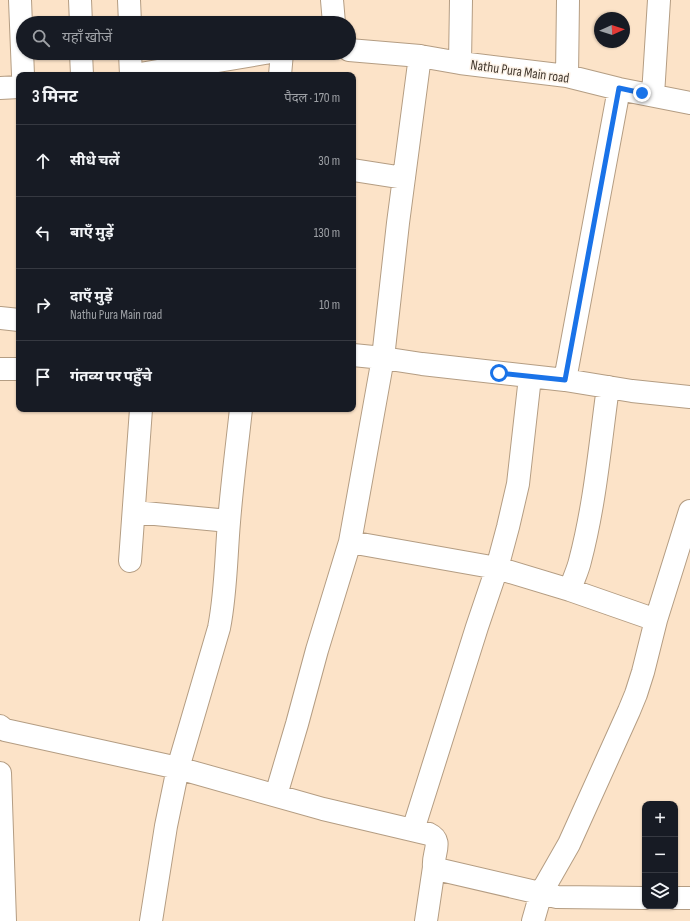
<!DOCTYPE html>
<html lang="hi">
<head>
<meta charset="utf-8">
<style>
	body { margin:0; font-family:"Sofia Sans Condensed","Noto Sans Devanagari",sans-serif; background:#20242c; color:#f1f3f6 }
	.controls { position:absolute; right:12px; bottom:12px; display:grid; overflow:hidden; border-radius:8px; box-shadow:0 1px 3px #0004 }
	.controls button { width:36px; height:36px; display:grid; place-items:center; padding:0; border:0; border-bottom:1px solid #363941; background:#171b24; color:#f1f3f6; font:20px sans-serif }
	.compass { position:absolute; left:594px; top:12px; width:36px; height:36px; border-radius:50%; background:#171b24; box-shadow:0 1px 3px #0004; rotate:87deg }
	.stop { position:absolute; width:12px; height:12px; margin:-9px; border:3px solid #1a73e8; border-radius:50%; background:#fff }
	.stop.end { background:#1a73e8; border-color:#fff; box-shadow:0 1px 4px #0008 }
	.list { margin:0; padding:0; list-style:none }
	h2 { display:flex; justify-content:space-between; align-items:center; height:52px; margin:0; padding:0 16px; font-size:17px }
	h2 small { font-size:13px; font-weight:400; color:#9ea1a6 }
	.list li { display:grid; grid-template-columns:26px 1fr auto; gap:12px; align-items:center; box-sizing:border-box; height:72px; padding:0 16px; border-top:1px solid #363941 }
	.list b { display:block; font-size:15px; white-space:nowrap }
	.list p { margin:0; font-size:13px; white-space:nowrap; color:#9ea1a6 }
	.list em { font-size:13px; font-style:normal; color:#9ea1a6 }
	.icon { flex:none; width:22px; height:22px; fill:none; stroke:currentColor; stroke-width:2; stroke-linecap:round; stroke-linejoin:round }
	.map { position:relative; flex:none; width:690px; height:921px; overflow:hidden }
	.search { position:absolute; background:#171b24; box-shadow:0 1px 3px #0004; left:16px; top:16px; width:340px; height:44px; display:flex; align-items:center; gap:10px; box-sizing:border-box; padding:0 14px; border-radius:22px; color:#9ea1a6; font-size:15px }
	.panel { position:absolute; background:#171b24; box-shadow:0 1px 3px #0004; left:16px; top:72px; width:340px; height:340px; border-radius:8px }
	.map>svg:first-child { display:block }
	.lines { fill:none; stroke-linecap:round; stroke-linejoin:round }
	.minor-casing { stroke:#b49d83; stroke-width:24 }
	.minor { stroke:#fff; stroke-width:22 }
	.route { stroke:#1a73e8; stroke-width:5 }
	.labels { text-anchor:middle; stroke-width:3; stroke-linejoin:round; paint-order:stroke }
	.street-label { font-size:14px; fill:#43392f; stroke:#fdf3e8 }
</style>
</head>
<body>
<div class="map">
<svg width="690" height="921" viewBox="0 0 690 921">
	<rect width="100%" height="100%" fill="#fce3c8"/>
	<g class="lines">
		<g class="minor-casing">
			<path id="minor" d="M20,0L23,75
				M80,0L81,23
				M129,0L130,23
				M332,0L334,23
				M349,50L420,56L460,63L567,76L619,89L690,103
				M81,53L82,75
				M130,53L131,75
				M460,63L461,0
				M134,75L265,53
				M280,75L282,53
				M567,76L568,0
				M0,88L19,87
				M653,95L659,0
				M353,170L404,178
				M0,318L19,320
				M353,355L383,358L422,364L565,380L632,391L690,397
				M0,369H19
				M565,380L619,89
				M134,512L229,521
				M350,542L497,568L570,590L656,620
				M130,561L141,409
				M570,590C573,580 578,570 580,561C595,504 600,445 608,387
				M0,726L5,730L178,768L323,809L429,834C444,841 432,854 434,867L441,870L557,897L645,898
				M0,773L5,921
				M276,795L297,724L317,650L350,542L383,358L398,223L420,56
				M413,830L477,627L497,568L508,527L518,484L530,377
				M675,898H690
				M151,921L166,826L178,768L219,628C226,593 226,557 229,522C232,484 237,446 241,409
				M426,921L434,867
				M533,921L541,893L569,844L629,711L636,694L643,672L656,620L690,511"/>
		</g>
		<use href="#minor" class="minor"/>
	</g>
	<g class="lines">
		<path class="route" d="M499,373L565,380L619,88L642,93"/>
	</g>
	<g class="labels">
		<g class="street-label">
			<text transform="translate(520 71) rotate(8)" y="5">Nathu Pura Main road</text>
		</g>
	</g>
</svg>
<div class="controls">
<button>+</button>
<button>−</button>
<button><svg class="icon" aria-label="layers" viewBox="0 0 24 24"><path d="M12 4l9 5-9 5-9-5zM3 14l9 5 9-5"/></svg></button>
</div>
<svg class="compass" viewBox="-18 -18 36 36"><path d="M0-13l5 13h-10z" fill="#e53935"/><path d="M0 13l5-13h-10z" fill="#9ea1a6"/></svg>
<div class="stop" style="left:499px;top:373px"></div>
<div class="stop end" style="left:642px;top:93px"></div>
<div class="search"><svg class="icon" aria-label="search" viewBox="0 0 24 24"><circle cx="10" cy="10" r="6"/><path d="M15 15l6 6"/></svg>यहाँ खोजें</div>
<section class="panel">
<h2>3 मिनट<small>पैदल · 170 m</small></h2>
<ul class="list">
<li><svg class="icon" aria-label="ahead" viewBox="0 0 24 24"><path d="M12 20V5M6 11l6-6 6 6"/></svg><div><b>सीधे चलें</b></div><em>30 m</em></li>
<li><svg class="icon" aria-label="left" viewBox="0 0 24 24"><path d="M17 20v-9H6M10 6l-5 5 5 5"/></svg><div><b>बाएँ मुड़ें</b></div><em>130 m</em></li>
<li><svg class="icon" aria-label="right" viewBox="0 0 24 24"><path d="M7 20v-9h11M14 6l5 5-5 5"/></svg><div><b>दाएँ मुड़ें</b><p>Nathu Pura Main road</p></div><em>10 m</em></li>
<li><svg class="icon" aria-label="arrive" viewBox="0 0 24 24"><path d="M6 21V4h12l-3 4 3 4H6"/></svg><div><b>गंतव्य पर पहुँचे</b></div></li>
</ul>
</section>
</div>
</body>
</html>
